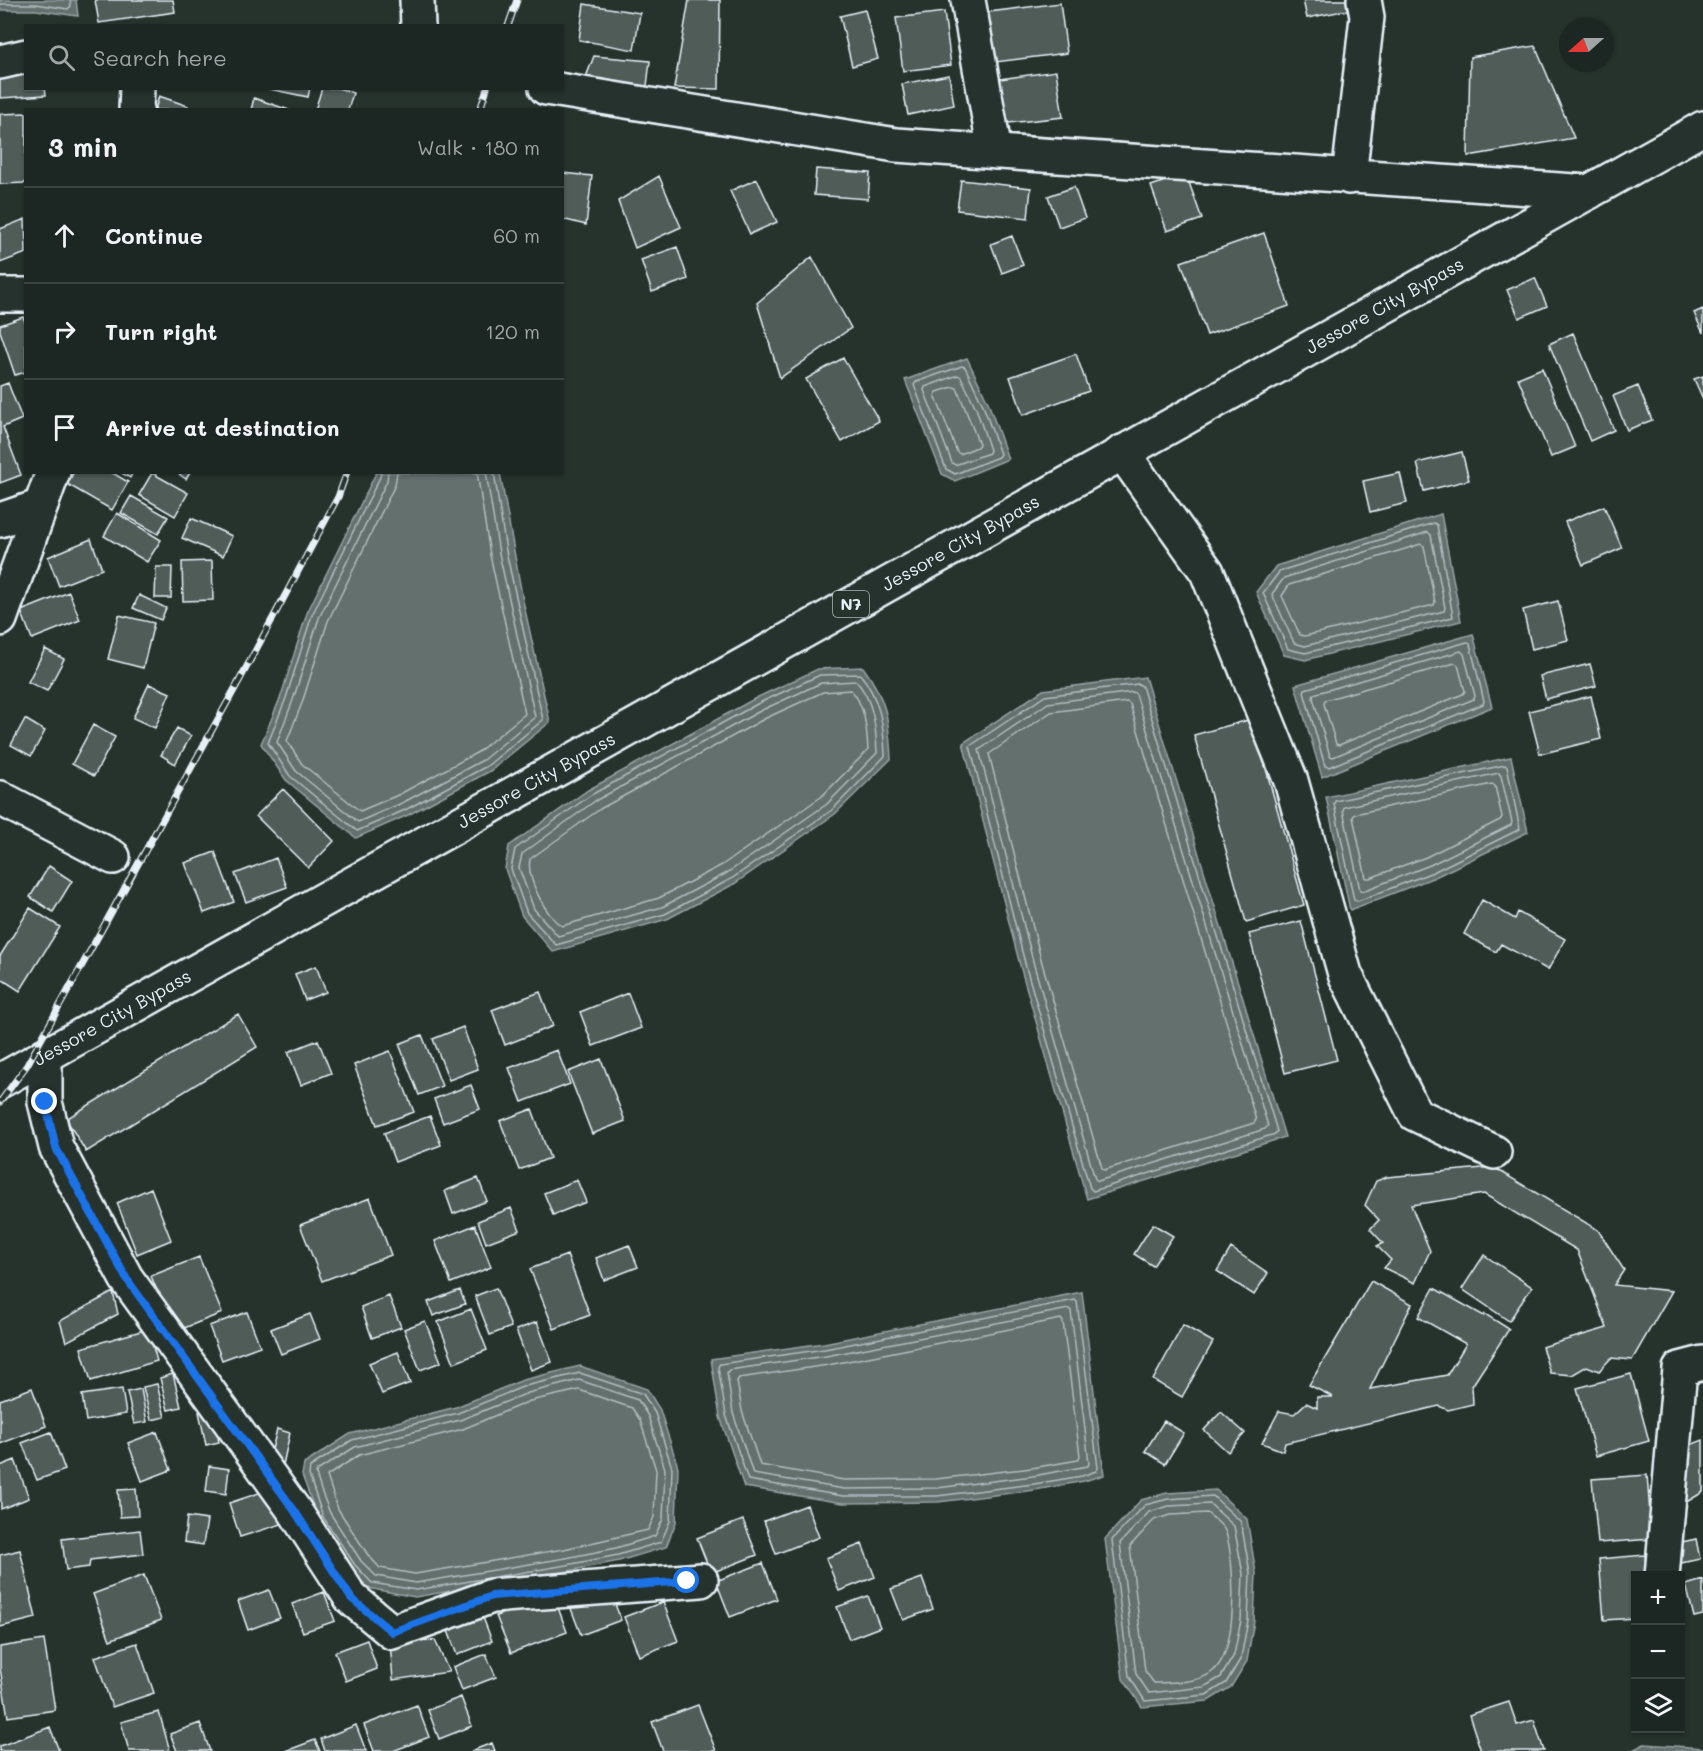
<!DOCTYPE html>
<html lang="en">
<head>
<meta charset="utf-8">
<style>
	body { margin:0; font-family:Mali,sans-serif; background:#29322f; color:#f1f3f6 }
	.controls { position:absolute; right:18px; bottom:18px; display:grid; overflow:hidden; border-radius:0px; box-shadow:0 2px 4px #0004 }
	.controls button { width:54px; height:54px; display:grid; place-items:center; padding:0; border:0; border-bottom:2px solid #3a4340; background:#1c2622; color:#f1f3f6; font:30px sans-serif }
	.compass { position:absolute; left:1559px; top:18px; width:54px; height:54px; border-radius:50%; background:#1c2622; box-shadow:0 2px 4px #0004; rotate:249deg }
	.stop { position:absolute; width:18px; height:18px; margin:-14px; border:4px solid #1a73e8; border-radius:50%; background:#fff }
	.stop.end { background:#1a73e8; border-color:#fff; box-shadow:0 2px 6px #0008 }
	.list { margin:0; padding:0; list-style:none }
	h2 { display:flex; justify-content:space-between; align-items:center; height:78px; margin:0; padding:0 24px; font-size:26px }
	h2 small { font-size:20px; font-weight:400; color:#a0a5a5 }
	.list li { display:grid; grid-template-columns:39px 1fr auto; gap:18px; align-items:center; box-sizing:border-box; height:96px; padding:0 24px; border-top:2px solid #3a4340 }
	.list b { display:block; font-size:22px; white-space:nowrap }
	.list em { font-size:20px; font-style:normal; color:#a0a5a5 }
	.icon { flex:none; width:33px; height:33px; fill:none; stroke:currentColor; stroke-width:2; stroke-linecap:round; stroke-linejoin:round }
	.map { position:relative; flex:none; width:1703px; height:1751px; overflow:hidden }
	.search { position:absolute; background:#1c2622; box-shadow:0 2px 4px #0004; left:24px; top:24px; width:540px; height:66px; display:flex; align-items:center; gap:15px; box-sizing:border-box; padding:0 21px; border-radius:0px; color:#a0a5a5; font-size:22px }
	.panel { position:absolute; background:#1c2622; box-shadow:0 2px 4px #0004; left:24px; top:108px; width:540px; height:366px; border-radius:0px }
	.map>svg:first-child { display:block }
	.water { fill:#636f6d; stroke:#98a3a5; stroke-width:1.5 }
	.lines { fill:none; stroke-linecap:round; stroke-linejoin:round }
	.shore { stroke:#b3bdc0; stroke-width:1.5 }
	.building { fill:#505c59; stroke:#e8f1f8; stroke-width:1.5 }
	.minor-casing { stroke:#e8f1f8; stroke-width:38 }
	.trunk-casing { stroke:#e8f1f8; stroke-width:38 }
	.minor { stroke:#26332d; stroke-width:33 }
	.trunk { stroke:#26332d; stroke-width:33 }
	.rail-casing { stroke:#e8f1f8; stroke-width:7 }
	.rail { stroke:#26332d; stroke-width:4.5; stroke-dasharray:14; stroke-linecap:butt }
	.route { stroke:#1a73e8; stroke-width:8 }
	.labels { text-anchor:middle; stroke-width:6; stroke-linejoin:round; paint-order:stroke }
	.shield { fill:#26332d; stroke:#aeb8bb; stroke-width:1.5 }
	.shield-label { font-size:16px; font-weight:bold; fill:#e8f1f8 }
	.street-label { font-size:18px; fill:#e8f1f8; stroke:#26332d }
</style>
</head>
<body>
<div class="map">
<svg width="1703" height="1751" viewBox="0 0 1703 1751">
	<rect width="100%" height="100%" fill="#26332d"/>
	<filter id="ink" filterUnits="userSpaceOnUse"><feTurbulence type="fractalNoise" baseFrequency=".0167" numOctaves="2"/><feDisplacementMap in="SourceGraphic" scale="12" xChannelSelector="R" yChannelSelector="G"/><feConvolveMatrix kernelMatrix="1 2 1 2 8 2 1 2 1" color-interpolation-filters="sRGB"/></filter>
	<g filter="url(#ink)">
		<path class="water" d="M0,0H76L78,16L36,10H0Z
			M967,358L988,402L1008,459L955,481L942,474L905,380Z
			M376,473H500L523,601L550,722L490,771L408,815L356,838L286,780L261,744L281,696L307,613Z
			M1441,514L1461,621L1305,660L1284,655L1256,592L1276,566Z
			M1473,634L1492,707L1322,777L1295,685Z
			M863,667C887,700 889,720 891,759L835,814L734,884L667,919L553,952L522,916L505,869L509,846L588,790L756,698L818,669Z
			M1145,677L1285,1137L1087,1199L1021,969L963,743L1043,690Z
			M1511,757L1528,832L1435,877L1350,910L1326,797Z
			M1082,1292L1104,1475L1084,1481L1035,1490L938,1502L843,1503L744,1487L720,1417L711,1359L824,1343Z
			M580,1366L647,1389L660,1410L678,1467L676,1522L666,1547L619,1561L568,1571L415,1597L368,1588L350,1569L318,1519L302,1475L304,1464L350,1434L456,1407L523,1380Z
			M1216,1490L1247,1519L1256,1573L1254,1621L1247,1661L1231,1687L1208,1701L1142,1707L1123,1679L1105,1539L1141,1500L1167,1493Z
			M1644,1744L1703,1748V1751H1631Z"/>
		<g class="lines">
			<path class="shore" d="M0,4H36L68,9L71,6L70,0
				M962,366L965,367L983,405L1000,454L998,457L955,474L946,469L914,385L916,382Z
				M958,375L961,377L976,408L990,450L989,453L955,465L952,463L924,390L925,387Z
				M953,387L957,388L979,444L977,447L960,454L957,452L935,395L937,392Z
				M381,472L380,477L312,615L286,698L268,743L290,776L357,831L405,810L487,766L543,720L506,551L494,472
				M388,472L387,481L319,618L293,700L277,742L296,771L358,822L402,803L483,760L535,717L499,553L486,472
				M397,472L395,485L328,621L302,703L287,741L302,764L360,811L398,795L478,752L525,714L490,555L477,472
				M1434,523L1437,525L1453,617L1305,653L1288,649L1263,593L1280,571Z
				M1428,532L1431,535L1445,608L1444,611L1305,646L1294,643L1272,594L1284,578Z
				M1421,544L1424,546L1435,602L1434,605L1305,636L1300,635L1282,596L1289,585Z
				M1467,642L1470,644L1484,701L1483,704L1329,767L1325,766L1304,692L1305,689Z
				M1461,651L1464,654L1475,696L1474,699L1333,757L1330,756L1313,698L1314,694Z
				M1455,663L1458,665L1465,691L1463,694L1339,745L1336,744L1324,704L1325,700Z
				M860,674C880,698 884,727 885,756L832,810L731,879L665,914L556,945L527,913L511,869L515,849L591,795L759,703L820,675Z
				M856,681C874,700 876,729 877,753L827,804L727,873L662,907L558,936L534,909L519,868L522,854L595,801L762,710L821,683Z
				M1138,684L1142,686L1277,1131L1275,1134L1093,1191L1090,1188L1026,967L970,746L1045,696Z
				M851,690C865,704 867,731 868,750L821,797L722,865L659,898L562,926C546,916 526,878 530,859L600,809L766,718L823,692Z
				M1133,692L1136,694L1268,1126L1265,1129L1098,1181L1095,1179L1034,965L979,750L1048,703Z
				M1127,702L1130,704L1256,1120L1254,1123L1104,1170L1102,1168L1042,963L989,754L1051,712Z
				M1505,765L1507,767L1520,829L1433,872L1358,901L1354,900L1334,804L1335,801Z
				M1499,773L1501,776L1512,822L1511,825L1430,865L1363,891L1360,890L1343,810L1344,807Z
				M1492,784L1495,786L1502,817L1500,820L1426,857L1370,878H1366L1353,817L1355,814Z
				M1075,1300L1077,1302L1098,1468L1096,1471L1082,1476L1034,1484L937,1496H843L748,1480L726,1415L718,1367L720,1364L825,1349Z
				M1069,1309L1071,1311L1089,1463L1088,1466L1033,1476L937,1488L844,1489L753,1474L733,1413L727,1373L729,1370L826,1356Z
				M1061,1319L1063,1322L1080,1456L1078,1460L1032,1468L936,1479L844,1480L760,1465L742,1411L737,1381L739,1378L828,1365Z
				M580,1373L643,1394L655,1413L672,1468L670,1521L661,1542L618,1555L567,1565L416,1590L372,1583L355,1565L323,1517L309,1475L310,1467L352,1440L458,1413L525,1386Z
				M579,1380L638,1400L648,1416L665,1469L663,1519L655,1536L616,1548L566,1558L416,1583L376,1576L361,1561L330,1513L321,1490L316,1474L317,1471L355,1447L460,1420L528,1393Z
				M579,1390L632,1408L640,1420L656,1470L654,1517L648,1530L564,1549L415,1574L380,1568L368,1555L338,1509L327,1476L359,1455L463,1429L530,1401Z
				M1213,1496L1241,1522L1250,1573L1248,1620L1241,1658L1226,1683L1206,1695L1145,1701L1129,1676L1112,1540L1145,1505L1168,1499Z
				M1210,1504L1234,1526L1243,1574L1241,1620L1234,1655L1221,1677L1204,1687L1149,1693L1136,1674L1120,1543L1149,1512L1169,1506Z
				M1207,1513C1213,1518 1224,1525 1226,1533C1235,1562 1239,1652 1212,1672C1197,1684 1172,1682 1154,1683L1145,1671L1130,1546L1154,1520L1170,1515Z"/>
		</g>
		<path class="building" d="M95,0H173L175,12L99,23Z
			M689,0H720L719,89L674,88Z
			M1303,0H1346L1348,10L1307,18Z
			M1060,3L1067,53L988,63L981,13Z
			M584,4L640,13L634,50L579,40Z
			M865,10L878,59L852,66L840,16Z
			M944,12L951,65L903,71L896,18Z
			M1535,46L1574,138L1468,156L1470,57Z
			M594,56L650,61L646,94L583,85Z
			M26,65V88H45L46,95L0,98V67Z
			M1056,71L1063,117L999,124L993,80Z
			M949,75L954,105L908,115L902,84Z
			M265,88H310L308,97Z
			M322,88H338L353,93L348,110H315Z
			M159,96L188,106L187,110H155Z
			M254,98L289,110H251Z
			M26,113V183L0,184V114Z
			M816,169L870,173L868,199L814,195Z
			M562,173L592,176L586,225L562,219Z
			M1186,174L1202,219L1167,231L1151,186Z
			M659,176L681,227L635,248L618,201Z
			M757,179L777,222L750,234L730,191Z
			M961,180L1031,188L1028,218L957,210Z
			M1074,187L1085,218L1059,227L1048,196Z
			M25,219L26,253L0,263V229Z
			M1264,233L1289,306L1207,335L1181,262Z
			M1012,236L1023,265L1002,273L991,244Z
			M677,247L688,279L652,292L641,260Z
			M812,257L851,328L780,378L757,303Z
			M1535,278L1547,306L1519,318L1507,290Z
			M1703,309V333L1694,313Z
			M23,317L26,324V372L15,375L0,331V325Z
			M1573,333L1614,430L1590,441L1549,344Z
			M1076,354L1089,391L1023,415L1010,377Z
			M843,358L879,421L842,442L806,379Z
			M1542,368L1575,447L1551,457L1518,378Z
			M1703,376V399L1694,379Z
			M8,383L22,419L3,427L21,475L0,483V386Z
			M1638,386L1652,420L1627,430L1613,396Z
			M1462,452L1469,480L1424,491L1417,463Z
			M74,472H111L128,482L112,510L67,484Z
			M120,472H133L130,478Z
			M176,472H190L186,479Z
			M152,473L188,493L175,516L139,495Z
			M1400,473L1407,503L1370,512L1363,481Z
			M131,496L168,517L158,534L121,513Z
			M1604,506L1622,548L1583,565L1565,522Z
			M117,513L161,540L147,562L104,536Z
			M191,518L232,536L223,556L182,538Z
			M91,539L102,569L59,586L48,557Z
			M212,561L213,600L183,601L182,562Z
			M156,567H172L171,598H155Z
			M69,592L80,620L32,639L21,611Z
			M139,595L166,608L161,620L133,608Z
			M1558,601L1568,640L1532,649L1523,610Z
			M119,615L154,623L143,668L108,659Z
			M45,649L64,659L47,691L28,682Z
			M1590,664L1596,686L1546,699L1540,676Z
			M149,684L170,693L155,728L133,718Z
			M1591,696L1601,739L1540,754L1529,711Z
			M25,719L45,731L31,756L11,745Z
			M1252,719L1304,905L1246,922L1194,735Z
			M93,725L115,737L94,776L72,764Z
			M177,728L191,736L175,764L161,755Z
			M283,789L334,841L308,868L256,816Z
			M215,852L234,902L204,913L185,863Z
			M276,858L287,887L246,902L235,874Z
			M49,866L72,881L53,912L30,897Z
			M1482,900L1515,919L1518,912L1565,939L1548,970L1501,944L1496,952L1464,934Z
			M30,908L60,927L20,991L0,978V956Z
			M1301,921L1337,1060L1285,1073L1249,934Z
			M316,966L326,992L305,1000L295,974Z
			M540,992L553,1026L505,1045L492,1010Z
			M628,993L641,1028L593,1046L580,1012Z
			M238,1014L257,1047L86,1152L66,1119Z
			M463,1027L478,1069L449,1080L433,1039Z
			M422,1035L442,1086L419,1095L399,1044Z
			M318,1040L331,1073L301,1085L288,1052Z
			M557,1050L570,1084L522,1102L509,1068Z
			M390,1051L414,1112L377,1125L354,1065Z
			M601,1059L625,1121L592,1134L568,1072Z
			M471,1085L480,1109L443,1123L434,1099Z
			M532,1109L550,1158L519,1170L500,1121Z
			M430,1116L441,1145L395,1162L384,1133Z
			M1493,1167L1598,1230L1624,1270L1614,1285L1672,1291L1632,1360L1611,1358L1599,1371L1587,1366L1572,1375L1550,1373L1542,1347L1607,1328L1577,1250L1484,1194L1411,1205L1430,1251L1415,1283L1384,1268L1391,1260L1377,1246L1383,1243L1370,1229L1379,1220L1365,1205L1376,1181L1387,1177Z
			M478,1178L487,1201L453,1214L445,1191Z
			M577,1180L586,1202L553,1215L544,1193Z
			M151,1188L171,1240L137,1254L117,1203Z
			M370,1198L391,1255L322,1281L300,1225Z
			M511,1208L520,1230L486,1243L478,1221Z
			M1153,1224L1173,1236L1153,1266L1134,1254Z
			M475,1225L491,1267L451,1283L435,1241Z
			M629,1245L638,1267L604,1280L596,1258Z
			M1231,1248L1268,1273L1254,1295L1217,1271Z
			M567,1255L590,1315L554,1329L530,1269Z
			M1484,1255L1532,1287L1509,1321L1462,1289Z
			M199,1257L222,1313L174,1332L151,1276Z
			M1371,1281L1412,1304L1370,1389L1447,1375L1466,1344L1418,1317L1434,1288L1484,1316L1485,1314L1509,1329L1472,1386L1473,1404L1448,1410L1439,1406L1285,1443L1283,1451L1262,1443L1279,1411L1294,1414L1306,1403L1317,1408V1397H1333L1309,1385Z
			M496,1288L511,1327L490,1335L475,1296Z
			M460,1290L465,1304L433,1316L428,1302Z
			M113,1292L118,1314L66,1342L60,1321Z
			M389,1296L401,1327L372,1338L361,1307Z
			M471,1309L487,1350L454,1363L438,1322Z
			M247,1312L260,1346L222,1360L209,1326Z
			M310,1314L320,1339L281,1354L271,1329Z
			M425,1321L441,1362L420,1370L404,1329Z
			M537,1322L552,1362L531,1370L516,1330Z
			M1183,1325L1213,1342L1182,1397L1153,1380Z
			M148,1329L157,1361L91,1381L81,1348Z
			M398,1352L410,1383L382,1394L369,1363Z
			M173,1374L181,1407L168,1410L160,1378Z
			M1631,1374L1649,1441L1596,1456L1577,1388Z
			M157,1384L165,1417L151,1420L143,1387Z
			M32,1388L46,1426L0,1444V1400Z
			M122,1389L126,1414L86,1421L82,1395Z
			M141,1389L147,1422L134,1424L127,1392Z
			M212,1409L219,1442L206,1445L199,1412Z
			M1221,1412L1245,1433L1228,1452L1204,1430Z
			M1164,1421L1184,1433L1165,1464L1145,1451Z
			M277,1429L290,1433L283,1465L269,1462Z
			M51,1432L65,1470L37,1480L22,1443Z
			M157,1432L171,1470L142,1481L128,1443Z
			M1703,1440V1492L1685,1503L1675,1451Z
			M15,1460L29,1498L1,1509L0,1466Z
			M209,1466L229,1469L226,1494L206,1491Z
			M1647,1475L1652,1539L1598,1543L1592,1479Z
			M277,1487L288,1522L240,1537L229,1503Z
			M136,1489L138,1516L120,1517L118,1490Z
			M807,1505L819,1537L776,1554L764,1521Z
			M187,1517L207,1520L203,1545L184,1542Z
			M743,1520L757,1555L711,1573L697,1538Z
			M140,1530L143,1554L90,1560L89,1567L66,1570L62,1539Z
			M1696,1539L1700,1559L1681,1563L1677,1543Z
			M862,1544L875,1577L839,1591L826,1558Z
			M20,1550L36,1618L0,1627V1555Z
			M1645,1555L1647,1576H1636V1618L1604,1620L1599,1559Z
			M763,1563L777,1599L730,1617L716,1581Z
			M144,1575L161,1620L110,1640L93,1594Z
			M922,1578L933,1609L903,1620L891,1589Z
			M1703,1580V1615L1694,1617L1686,1585Z
			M269,1590L280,1618L248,1630L238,1601Z
			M610,1591L621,1620L581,1635L570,1606Z
			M324,1592L335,1621L303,1632L292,1604Z
			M553,1594L567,1632L511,1653L496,1616Z
			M868,1596L880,1627L849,1639L837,1607Z
			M663,1602L678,1641L639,1656L624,1617Z
			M482,1615L492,1641L457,1655L447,1628Z
			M44,1640L55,1710L8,1717L0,1668V1647Z
			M367,1640L377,1669L346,1681L335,1652Z
			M435,1640L449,1672L393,1680L390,1642Z
			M137,1643L154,1693L112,1707L95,1657Z
			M486,1654L496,1677L462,1690L453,1667Z
			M461,1697L472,1726L439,1739L428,1710Z
			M1509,1702L1517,1725L1534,1720L1544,1751H1481L1469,1715Z
			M417,1705L429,1737L393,1751H374L364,1725Z
			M698,1705L716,1751H663L652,1722Z
			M159,1712L170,1751H129L121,1722Z
			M200,1723L210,1751H177L170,1734Z
			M356,1725L366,1751H325L321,1739Z
			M50,1727L59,1751H0V1746Z
			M315,1740L320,1751H286Z
			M492,1743L495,1751H471Z"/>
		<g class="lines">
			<g class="minor-casing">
				<path id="minor" d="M417,0L418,26
					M968,0L995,152
					M0,62L26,56
					M546,88L896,145L1589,192
					M136,110L137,88
					M1349,177L1367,17L1364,0
					M0,295H26
					M1122,452L1207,572L1291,781L1345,974L1415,1114L1494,1152
					M0,520L41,506
					M0,619L53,472
					M0,798L113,857
					M45,1055V1102L56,1147L126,1278L294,1510L351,1598L392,1632L492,1596L701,1580
					M1662,1576L1680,1369L1703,1363"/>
			</g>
			<g class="trunk-casing">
				<g id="trunk">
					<path id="s1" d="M0,1081L1703,128"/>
				</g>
			</g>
			<use href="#minor" class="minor"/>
			<use href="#trunk" class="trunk"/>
			<g class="rail-casing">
				<path id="rail" d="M508,26L517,0
					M480,110L487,88
					M0,1102L27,1065L238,683L338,497L347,472"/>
			</g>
			<use href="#rail" class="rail"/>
		</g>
	</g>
	<g class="lines" filter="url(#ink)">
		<path class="route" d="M45,1102L56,1148L126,1278L294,1510L351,1598L392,1632L492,1596L687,1581"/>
	</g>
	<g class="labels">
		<rect class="shield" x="833" y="591" width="36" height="26" rx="4.5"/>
		<g class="shield-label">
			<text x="851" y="610">N7</text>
		</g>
		<g class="street-label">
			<text dy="6" stroke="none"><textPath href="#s1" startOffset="1587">Jessore City Bypass</textPath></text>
			<text dy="6" stroke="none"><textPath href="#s1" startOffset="1101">Jessore City Bypass</textPath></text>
			<text dy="6" stroke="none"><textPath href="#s1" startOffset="615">Jessore City Bypass</textPath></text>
			<text dy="6" stroke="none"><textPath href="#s1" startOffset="129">Jessore City Bypass</textPath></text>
		</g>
	</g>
</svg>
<div class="controls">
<button>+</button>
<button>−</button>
<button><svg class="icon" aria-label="layers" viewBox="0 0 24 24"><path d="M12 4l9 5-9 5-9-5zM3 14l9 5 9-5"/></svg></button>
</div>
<svg class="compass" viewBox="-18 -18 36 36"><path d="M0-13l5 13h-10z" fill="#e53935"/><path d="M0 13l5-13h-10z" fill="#a0a5a5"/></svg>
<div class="stop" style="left:687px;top:1581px"></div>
<div class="stop end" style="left:45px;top:1102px"></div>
<div class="search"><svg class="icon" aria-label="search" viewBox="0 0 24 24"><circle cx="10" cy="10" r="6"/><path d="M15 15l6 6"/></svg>Search here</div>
<section class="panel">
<h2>3 min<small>Walk · 180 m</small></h2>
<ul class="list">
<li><svg class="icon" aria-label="ahead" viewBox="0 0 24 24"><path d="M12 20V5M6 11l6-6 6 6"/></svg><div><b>Continue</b></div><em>60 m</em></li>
<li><svg class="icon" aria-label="right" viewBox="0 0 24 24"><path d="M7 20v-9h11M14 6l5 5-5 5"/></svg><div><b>Turn right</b></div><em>120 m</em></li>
<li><svg class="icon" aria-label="arrive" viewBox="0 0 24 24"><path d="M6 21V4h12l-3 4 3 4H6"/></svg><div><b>Arrive at destination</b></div></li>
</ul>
</section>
</div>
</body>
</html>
